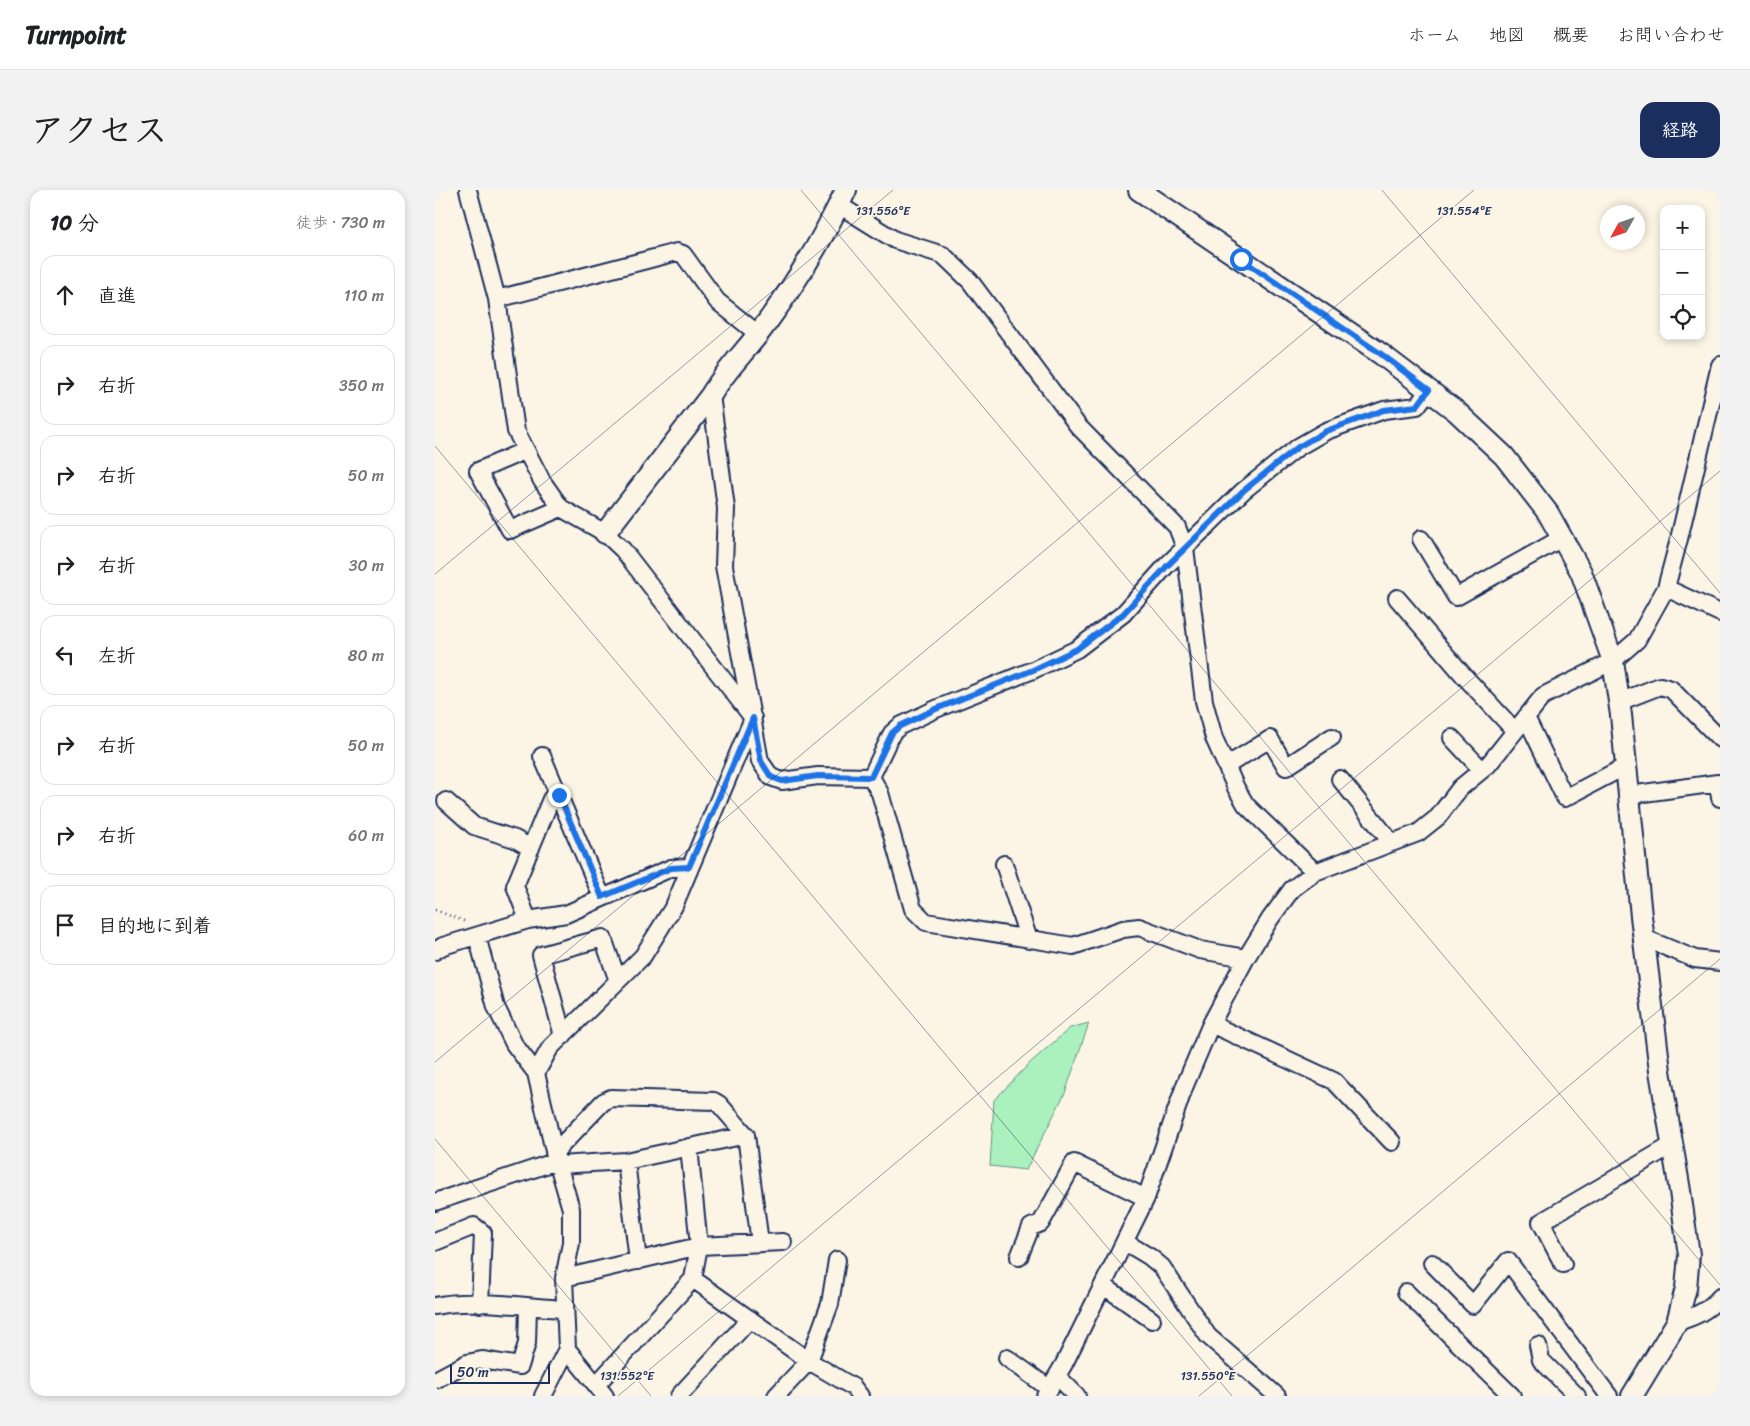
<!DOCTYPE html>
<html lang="ja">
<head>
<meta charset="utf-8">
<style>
	body { margin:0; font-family:Sriracha,"Klee One",sans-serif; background:#f2f2f2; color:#202124 }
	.controls { position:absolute; right:15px; top:15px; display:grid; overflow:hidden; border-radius:10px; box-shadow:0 2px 8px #0003 }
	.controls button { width:45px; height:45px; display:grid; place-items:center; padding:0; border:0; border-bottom:1px solid #e0e0e0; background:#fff; color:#202124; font:25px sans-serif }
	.compass { position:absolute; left:1165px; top:15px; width:45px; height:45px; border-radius:50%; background:#fff; box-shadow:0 2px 8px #0003; rotate:230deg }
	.scale { position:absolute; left:15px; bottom:12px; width:100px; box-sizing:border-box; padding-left:5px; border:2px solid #1b2f5e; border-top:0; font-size:14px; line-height:18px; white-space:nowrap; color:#1b2f5e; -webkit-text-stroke:4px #fcf5e5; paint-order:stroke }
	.stop { position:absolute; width:15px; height:15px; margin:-11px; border:4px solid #1a73e8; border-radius:50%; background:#fff }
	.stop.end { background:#1a73e8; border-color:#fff; box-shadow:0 1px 5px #0008 }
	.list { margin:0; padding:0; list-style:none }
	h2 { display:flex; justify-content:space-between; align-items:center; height:65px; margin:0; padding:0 20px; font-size:21px }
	h2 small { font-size:16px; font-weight:400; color:#757577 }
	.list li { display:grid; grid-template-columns:32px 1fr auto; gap:15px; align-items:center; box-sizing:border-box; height:80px; margin:0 10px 10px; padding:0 10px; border:1px solid #e0e0e0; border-radius:15px }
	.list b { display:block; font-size:19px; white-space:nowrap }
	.list em { font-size:16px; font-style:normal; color:#757577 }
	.icon { flex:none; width:28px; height:28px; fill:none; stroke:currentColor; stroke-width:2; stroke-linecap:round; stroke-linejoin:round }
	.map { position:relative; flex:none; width:1285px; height:1206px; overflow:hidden; border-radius:15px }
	header { display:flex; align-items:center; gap:30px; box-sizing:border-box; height:70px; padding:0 25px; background:#fff; border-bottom:1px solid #e0e0e0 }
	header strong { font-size:24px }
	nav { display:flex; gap:28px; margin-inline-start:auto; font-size:18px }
	.intro { display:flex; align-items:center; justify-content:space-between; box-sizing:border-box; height:120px; padding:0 30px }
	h1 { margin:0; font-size:35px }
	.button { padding:12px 22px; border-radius:15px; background:#1b2f5e; color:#fff; font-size:18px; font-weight:700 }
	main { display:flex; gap:30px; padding:0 30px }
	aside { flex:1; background:#fff; border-radius:15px; box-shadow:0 2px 8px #0003 }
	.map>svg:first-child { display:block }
	.green { fill:#aaf1bd; stroke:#62908e }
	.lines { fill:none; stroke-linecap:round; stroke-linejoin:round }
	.minor-casing { stroke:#1b2f5e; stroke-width:20 }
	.tertiary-casing { stroke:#1b2f5e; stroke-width:24 }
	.path { stroke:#1b2f5e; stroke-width:2.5; stroke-dasharray:1 4; stroke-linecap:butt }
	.minor { stroke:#fcf5e5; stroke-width:16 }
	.tertiary { stroke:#fcf5e5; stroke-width:20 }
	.route { stroke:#1a73e8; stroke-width:6 }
	.ticks { fill:none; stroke:#1b2f5e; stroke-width:1; stroke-opacity:0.45 }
	.ticks-label { font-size:12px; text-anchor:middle; fill:#1b2f5e; stroke:#fcf5e5; stroke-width:4; stroke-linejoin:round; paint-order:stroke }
</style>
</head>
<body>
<header>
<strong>Turnpoint</strong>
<nav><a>ホーム</a><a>地図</a><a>概要</a><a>お問い合わせ</a></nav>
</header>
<div class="intro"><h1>アクセス</h1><a class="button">経路</a></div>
<main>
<aside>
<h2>10 分<small>徒歩 · 730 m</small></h2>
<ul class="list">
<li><svg class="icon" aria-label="ahead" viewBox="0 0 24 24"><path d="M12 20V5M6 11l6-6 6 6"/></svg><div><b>直進</b></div><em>110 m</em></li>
<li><svg class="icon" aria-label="right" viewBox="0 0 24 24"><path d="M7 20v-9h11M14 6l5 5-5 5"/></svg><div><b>右折</b></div><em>350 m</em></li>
<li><svg class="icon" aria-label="right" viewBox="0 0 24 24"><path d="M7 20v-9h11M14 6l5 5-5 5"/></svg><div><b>右折</b></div><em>50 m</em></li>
<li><svg class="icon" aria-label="right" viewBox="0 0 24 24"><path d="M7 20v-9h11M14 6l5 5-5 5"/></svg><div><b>右折</b></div><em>30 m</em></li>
<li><svg class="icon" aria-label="left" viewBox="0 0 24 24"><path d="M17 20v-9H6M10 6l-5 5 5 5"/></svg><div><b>左折</b></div><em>80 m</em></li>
<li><svg class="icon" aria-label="right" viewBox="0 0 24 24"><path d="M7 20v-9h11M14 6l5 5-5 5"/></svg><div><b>右折</b></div><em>50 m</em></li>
<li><svg class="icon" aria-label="right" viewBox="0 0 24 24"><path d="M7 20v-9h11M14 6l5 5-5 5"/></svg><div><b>右折</b></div><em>60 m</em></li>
<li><svg class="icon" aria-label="arrive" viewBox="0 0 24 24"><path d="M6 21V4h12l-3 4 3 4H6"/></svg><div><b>目的地に到着</b></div></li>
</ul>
</aside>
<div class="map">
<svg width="1285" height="1206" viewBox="0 0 1285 1206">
	<rect width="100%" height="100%" fill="#fcf5e5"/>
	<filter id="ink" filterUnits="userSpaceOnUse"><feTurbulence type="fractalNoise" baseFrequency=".02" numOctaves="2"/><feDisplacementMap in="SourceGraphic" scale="10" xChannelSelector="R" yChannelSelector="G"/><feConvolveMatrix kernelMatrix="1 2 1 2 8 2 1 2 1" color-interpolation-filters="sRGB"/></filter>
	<g filter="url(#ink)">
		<path class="green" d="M654,833L630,903L591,980L555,976L559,910L596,872L635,838Z"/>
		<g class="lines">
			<g class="minor-casing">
				<path id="minor" d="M33,0L62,109L81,241L107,291L126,318L170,343L188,360L318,528
					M404,15L460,50L508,65L535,91L643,236L742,337L750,358L769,511L779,548L801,598L811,615L880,682
					M62,109L242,62L248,64L282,111L323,144
					M276,205L291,318L289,376L325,571L336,587L347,591L383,586L436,587
					M91,260L43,281L75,340L126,318
					M986,349L1021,407L1127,348
					M1231,398L1285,423
					M962,408L1030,487L1080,541
					M1184,512L1225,496L1236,499L1285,549
					M1091,527L1130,608L1191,576
					M1017,548L1047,580
					M107,566L167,707
					M791,576L835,549L851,577L897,547
					M436,587L457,543L465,536L501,519L598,480L642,459L688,424L731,376L808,301L863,257L891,241L949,220L982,216L994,200
					M436,587L445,603L478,719L491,732L638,756L688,739L704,737L765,760L811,768
					M905,589L957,653
					M1194,605L1283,593L1285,608
					M11,611L39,636L80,649L96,658
					M569,674L594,750
					M93,730L80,696L116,609L124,605
					M42,746L61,817L79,854L101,883L118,957L136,1019V1053L129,1088L132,1159L108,1206
					M1209,748L1260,769L1285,772
					M0,761L8,756L93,730L131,724L236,678L254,677
					M776,834L899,891L957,952
					M128,846L106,765L168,748L183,791
					M101,883L115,858L208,766L239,716L318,528
					M254,957L264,1056L258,1089L374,1171L418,1197L425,1206
					M119,963L168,912L176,908L279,911L284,914L311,945L325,1053
					M191,971L203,1071
					M123,975L191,971L311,945
					M0,1012L122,971
					M0,1052L39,1036L48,1043L45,1114
					M690,1052L715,1067L727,1077L773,1146L842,1206
					M584,1067L596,1037L606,1033L639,973L711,1008
					M997,1073L1038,1115L1073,1071L1174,1206
					M1128,1074L1106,1032L1237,955
					M129,1088L264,1056L348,1052
					M669,1096L717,1130
					M971,1102L1077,1206
					M0,1116C35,1108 92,1117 129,1119
					M1242,1132C1259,1127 1273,1121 1285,1107
					M1103,1155L1106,1170L1142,1206
					M132,1159L170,1206
					M572,1168L615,1199
					M622,1186L642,1206
					M0,1190L32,1173L47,1170L85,1176L92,1153L93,1117
					M161,1195L258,1089
					M244,1206L315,1129
					M341,1206L374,1171L395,1114L402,1070
					M610,1206L629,1174L711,1008L750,895L776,834L811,768L835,729L857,699L880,682L983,643L1003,627L1025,598L1053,575L1108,506L1178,471L1202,450L1231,398L1244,349L1285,175"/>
			</g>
			<g class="tertiary-casing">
				<path id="tertiary" d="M704,0L946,164L1021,221L1069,266L1113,323L1146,382L1178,471L1186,525L1206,726L1225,881L1245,1001L1254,1065L1251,1098L1242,1132L1197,1206
					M170,343L276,205C291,179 313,159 330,135C361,93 389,47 411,0"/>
			</g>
			<path class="path" d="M0,720L29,731L31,734"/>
			<use href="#minor" class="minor"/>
			<use href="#tertiary" class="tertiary"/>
		</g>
	</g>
	<g class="lines" filter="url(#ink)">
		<path class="route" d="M124,605L167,707L236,678L254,677L318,528L326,571L336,587L347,591L383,586L436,587L457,543L465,536L501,519L598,480L642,459L688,424L732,376L808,301L863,257L891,241L949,220L982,216L994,200L946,164L806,69"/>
	</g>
	<path class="ticks" d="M366,0L1285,1095M947,0L1285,403M0,256L797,1206M0,384L458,0M0,872L1039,0M0,949L216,1206M183,1206L1285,281M764,1206L1285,769"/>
	<g class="ticks-label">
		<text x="448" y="25">131.556°E</text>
		<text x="1029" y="25">131.554°E</text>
		<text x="192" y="1190">131.552°E</text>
		<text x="773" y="1190">131.550°E</text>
	</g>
</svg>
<div class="controls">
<button>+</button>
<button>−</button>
<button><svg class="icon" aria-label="locate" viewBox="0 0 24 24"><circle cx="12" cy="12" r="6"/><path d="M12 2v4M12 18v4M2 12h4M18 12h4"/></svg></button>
</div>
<svg class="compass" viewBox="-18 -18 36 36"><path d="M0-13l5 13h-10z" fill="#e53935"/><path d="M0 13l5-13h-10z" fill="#757577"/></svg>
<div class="scale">50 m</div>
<div class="stop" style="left:806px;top:69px"></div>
<div class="stop end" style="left:124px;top:605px"></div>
</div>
</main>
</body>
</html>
